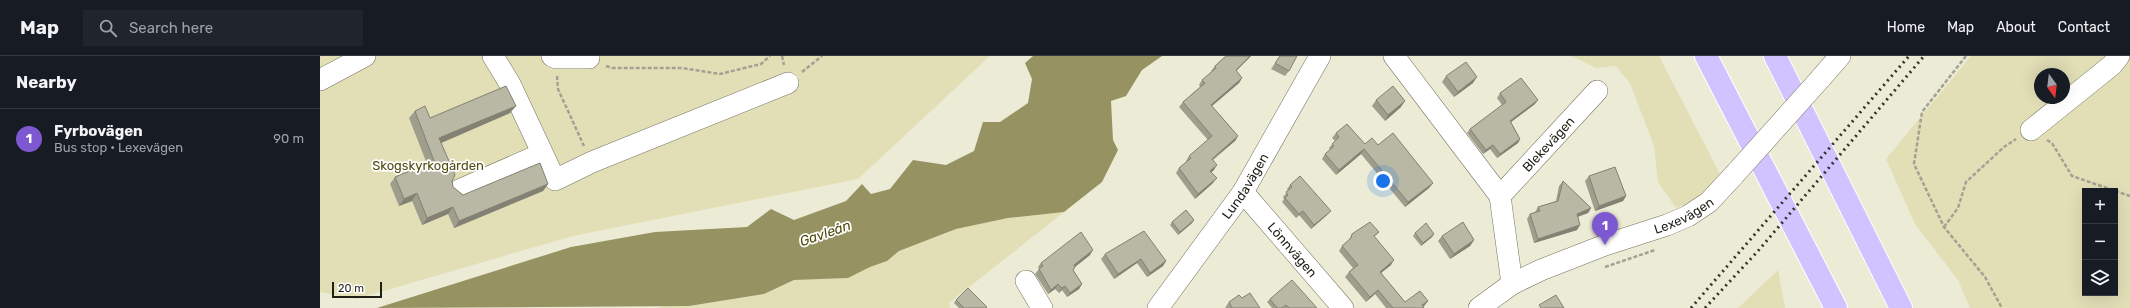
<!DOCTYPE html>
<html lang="en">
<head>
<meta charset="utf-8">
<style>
	body { margin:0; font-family:Rubik,sans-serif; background:#20242c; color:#f1f3f6 }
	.controls { position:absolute; right:12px; bottom:12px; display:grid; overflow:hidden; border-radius:0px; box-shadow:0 4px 16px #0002 }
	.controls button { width:36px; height:36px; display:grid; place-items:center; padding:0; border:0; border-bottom:1px solid #363941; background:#171b24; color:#f1f3f6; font:20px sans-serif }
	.compass { position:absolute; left:1714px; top:12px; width:36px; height:36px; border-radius:50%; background:#171b24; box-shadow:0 4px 16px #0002; rotate:166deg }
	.scale { position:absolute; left:12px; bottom:10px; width:50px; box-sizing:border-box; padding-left:4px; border:2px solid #1f1e17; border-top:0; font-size:11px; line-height:14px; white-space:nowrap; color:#1f1e17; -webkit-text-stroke:3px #fff; paint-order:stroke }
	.you { position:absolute; left:1063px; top:125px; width:14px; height:14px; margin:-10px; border:3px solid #fff; border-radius:50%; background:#1a73e8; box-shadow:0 0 0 6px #1a73e833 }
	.badge { display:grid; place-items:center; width:26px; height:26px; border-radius:50%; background:#7e58d1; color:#fff; font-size:13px; font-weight:700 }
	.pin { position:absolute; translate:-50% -33px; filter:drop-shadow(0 1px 2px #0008) }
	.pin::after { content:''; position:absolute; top:21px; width:14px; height:12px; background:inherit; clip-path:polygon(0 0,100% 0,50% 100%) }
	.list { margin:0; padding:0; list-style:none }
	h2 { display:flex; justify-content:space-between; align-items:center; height:52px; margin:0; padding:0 16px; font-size:17px }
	h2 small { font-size:13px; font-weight:400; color:#9ea1a6 }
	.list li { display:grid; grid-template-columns:26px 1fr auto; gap:12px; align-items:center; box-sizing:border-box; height:60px; padding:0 16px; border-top:1px solid #363941 }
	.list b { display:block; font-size:15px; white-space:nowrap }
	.list p { margin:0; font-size:13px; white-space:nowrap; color:#9ea1a6 }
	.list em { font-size:13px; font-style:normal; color:#9ea1a6 }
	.icon { flex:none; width:22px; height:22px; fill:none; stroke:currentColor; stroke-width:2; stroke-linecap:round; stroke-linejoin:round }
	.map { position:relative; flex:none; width:1810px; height:252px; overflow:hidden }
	header { display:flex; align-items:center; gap:24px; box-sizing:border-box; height:56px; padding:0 20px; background:#171b24; border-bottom:1px solid #363941 }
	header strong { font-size:19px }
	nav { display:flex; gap:22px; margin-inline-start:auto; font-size:14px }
	.search { width:280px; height:36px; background:#20242c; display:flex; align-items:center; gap:10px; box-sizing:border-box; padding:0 14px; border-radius:0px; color:#9ea1a6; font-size:15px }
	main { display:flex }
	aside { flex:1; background:#171b24 }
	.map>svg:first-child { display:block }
	.green { fill:#e2dfb7; fill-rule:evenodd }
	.water { fill:#969262 }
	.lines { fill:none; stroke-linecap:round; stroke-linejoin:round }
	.minor-casing { stroke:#757461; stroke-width:22 }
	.highway-casing { stroke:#fff; stroke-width:24 }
	.path { stroke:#a3a292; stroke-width:2.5; stroke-dasharray:4 2; stroke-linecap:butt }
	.minor { stroke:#fff; stroke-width:21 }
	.highway { stroke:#d0c3ff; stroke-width:22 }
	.rail { stroke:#35342c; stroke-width:3; stroke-dasharray:2 4; stroke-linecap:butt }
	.minor-bridge-casing { stroke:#757461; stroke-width:22; stroke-linecap:butt }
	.minor-bridge { stroke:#fff; stroke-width:21 }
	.wall { fill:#9f9e8d }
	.shaded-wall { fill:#828173 }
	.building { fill:#b9b8a4; stroke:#828173 }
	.labels { text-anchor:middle; stroke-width:3.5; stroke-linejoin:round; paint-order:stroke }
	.street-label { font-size:13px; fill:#1f1e17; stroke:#fff }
	.park-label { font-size:13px; fill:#514b10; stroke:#fff }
	.water-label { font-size:14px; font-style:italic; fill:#4f4a0d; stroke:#fff }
</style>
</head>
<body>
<header>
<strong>Map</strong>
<div class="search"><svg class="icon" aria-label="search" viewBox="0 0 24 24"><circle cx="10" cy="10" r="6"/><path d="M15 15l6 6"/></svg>Search here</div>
<nav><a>Home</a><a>Map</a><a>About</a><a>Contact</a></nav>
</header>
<main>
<aside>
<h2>Nearby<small></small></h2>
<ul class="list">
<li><span class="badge">1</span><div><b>Fyrbovägen</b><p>Bus stop · Lexevägen</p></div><em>90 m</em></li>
</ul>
</aside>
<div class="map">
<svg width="1810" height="252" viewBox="0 0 1810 252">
	<rect width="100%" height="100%" fill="#ecebd6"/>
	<path class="green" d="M0,0H670L538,123L253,180L36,243L0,236Z
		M1251,0H1339L1401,120L1379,143L1356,152L1338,126L1334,90L1310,27L1296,10L1276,12Z
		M1651,0H1810V252H1650L1638,224L1595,168L1566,103ZM1720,18H1744V42H1720ZM1765,135H1795V237H1765Z
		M744,156L629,247L630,252H337L351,249L369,250L444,238L474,224L528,222L550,211L567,205L579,195L636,173L688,162Z
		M1458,214L1465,252H1418Z"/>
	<path class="water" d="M713,0H842L822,14L806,40L791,45L793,84L798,94L782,126L744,156L688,162L636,173L579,195L567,205L550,211L528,222L474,224L444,238L369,250L57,252L251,191L335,176L427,171L451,153L474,164L526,145L542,128L551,138L570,133L593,104L626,109L654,95L663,66H680L708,47L712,23L705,7Z"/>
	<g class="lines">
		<g class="minor-casing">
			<g id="minor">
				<path d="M173,0L190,28L235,124L272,106L468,27"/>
				<path d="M232,0L236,2H269"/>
				<path d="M1074,0L1180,140L1192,228"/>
				<path d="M1500,23L1520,0"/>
				<path d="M0,24L45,0"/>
				<path d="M1711,74L1792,9L1799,0"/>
				<path d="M139,134L221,98"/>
				<path id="s1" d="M923,136L1023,252"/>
				<path id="s2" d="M1180,140L1277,35"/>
				<path d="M706,225L722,252"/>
				<path id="s3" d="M838,252L923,136L1000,0"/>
				<path id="s4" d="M1159,252L1192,228L1221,214L1285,189L1347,169L1368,160L1389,146L1414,119"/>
			</g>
		</g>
		<g class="highway-casing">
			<path id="highway" d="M1386,0L1516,252
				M1455,0L1581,252"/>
		</g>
		<path class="path" d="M462,0L464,9
			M1646,0L1602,56L1594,108L1624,171L1665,221L1682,252
			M286,10L292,12H362L400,18L441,8L450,0
			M482,16L502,0
			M237,20L238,33L264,90
			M1727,84L1732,87L1752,120L1810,140
			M1624,171L1638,152L1646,126L1684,91L1696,83
			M1285,211L1335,194"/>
		<use href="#minor" class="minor"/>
		<use href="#highway" class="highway"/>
		<path class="rail" d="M1371,252L1589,0
			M1385,252L1438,195L1604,0"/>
		<g class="minor-bridge-casing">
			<path id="minor-bridge" d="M1414,119L1500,23"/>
		</g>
		<use href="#minor-bridge" class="minor-bridge"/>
	</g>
	<path class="wall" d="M906,0H931L916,15L922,22L919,27L892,50L918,80L915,85L893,104L894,114L891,116L893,127L875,143L856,117L859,112L867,106L866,105L869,100L888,84L859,51L863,46L880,31L879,29L882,24L892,16L891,15L895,10Z
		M960,0L969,15L965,20L951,13Z
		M1126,20L1153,27L1134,41L1122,26Z
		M1180,37L1215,48L1191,66L1200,83L1198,87L1177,102L1170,93L1163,98L1147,77L1150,73L1182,49L1177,42Z
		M1056,44L1081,51L1065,65L1052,50Z
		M95,55L110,62L190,57L121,87L132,125L133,131L143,139L228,128L223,135L134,172L128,158L102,169L92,145L79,150L70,128L75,121L107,108L89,62Z
		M1016,77L1045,88L1058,89L1113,127L1109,132L1085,151L1041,98L1016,119L1002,103L1005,98L1010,94L1009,92L1015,85L1012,82Z
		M1269,120L1306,140L1303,145L1275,155L1265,125Z
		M1243,125L1271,152L1268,157L1258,161L1257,174L1214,187L1207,163L1210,158L1215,156L1218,151L1236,145L1239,130Z
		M970,129L1007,159L991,173L979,159L976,162L962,146L964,143L963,141L968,135L967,133Z
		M874,164L872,167L858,179L850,169L852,166Z
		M1059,176L1054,181L1071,209L1061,217L1085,246L1105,249L1103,251L1104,252H1066L1055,238L1046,246L1025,221L1029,216L1033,212L1019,195L1022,190L1029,184L1032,178Z
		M1095,177L1114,178L1112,181L1101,190L1093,180Z
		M1122,180L1154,184L1150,190L1130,203L1118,185Z
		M785,198L846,205L843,210L827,221L817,207L794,223L781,203Z
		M770,199L755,211L753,215L762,228L759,233L747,241L742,234L739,237L735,233L728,238L715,218L719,213L718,211L721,207Z
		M922,242L940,252H905L909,246Z
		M950,243L997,252H952L947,246Z
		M636,244L666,252H639L634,247Z"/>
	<path class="shaded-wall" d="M930,0H931L912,19L916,14Z
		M1157,21L1153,27L1134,41L1138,36Z
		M922,22L919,27L887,54L891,49Z
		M1218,44L1215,48L1187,69L1190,65Z
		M1085,45L1081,51L1065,65L1068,59Z
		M196,50L190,57L114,90L119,82Z
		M918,80L915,85L888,107L892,103Z
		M1200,83L1198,87L1177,102L1180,98Z
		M1173,89L1170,93L1163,98L1166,94Z
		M1044,93L1041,98L1016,119L1019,114Z
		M897,109L894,114L887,120L890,115Z
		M897,122L893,127L875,143L878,138Z
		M1113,127L1109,132L1085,151L1088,146Z
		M228,128L223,135L134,172L139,165Z
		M97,137L92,145L79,150L84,143Z
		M1306,140L1303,145L1275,155L1279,150Z
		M133,151L128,158L102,169L107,162Z
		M1271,152L1268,157L1253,162L1257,158Z
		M983,155L976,162L979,158Z
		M1011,155L1007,159L991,173L994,169Z
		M874,164L872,167L858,179L860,176Z
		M1260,169L1257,174L1214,187L1218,183Z
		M1114,178L1112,181L1101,190L1103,187Z
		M1154,184L1150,190L1130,203L1134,198Z
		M773,194L770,199L751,214L754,209Z
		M821,203L817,207L794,223L798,218Z
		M1074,204L1071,209L1057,220L1060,216Z
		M846,205L843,210L827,221L830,217Z
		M738,228L735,233L728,238L731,234Z
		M762,228L759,233L747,241L750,237Z
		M745,230L742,234L739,237L742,232Z
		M1058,234L1055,238L1046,246L1050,241Z
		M1108,245L1105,249L1101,252L1102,249Z"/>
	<path class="building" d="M906,0H930L916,14L922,22L891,49L918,80L892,103L897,109L890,115L897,122L878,138L859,112L871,102L869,100L892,80L863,46L885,27L882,24L896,12L895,10Z
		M960,0H977L969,15L955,7Z
		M1146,6L1157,21L1138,36L1126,20Z
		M1201,22L1218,44L1190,65L1200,83L1180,98L1173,89L1166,94L1150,73L1186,46L1180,37Z
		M186,30L196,50L119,82L135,119L132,125L133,131L143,139L220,107L228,128L139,165L133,151L107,162L97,137L84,143L75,121L114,105L95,55L105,50L110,62Z
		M1073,30L1085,45L1068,59L1056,44Z
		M1027,68L1045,88L1052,82L1058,89L1073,77L1113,127L1088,146L1044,93L1019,114L1005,98L1014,90L1012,88L1019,81L1016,77Z
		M1295,111L1306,140L1279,150L1269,120Z
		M980,120L1011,155L994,169L983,155L979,158L965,142L968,139L966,136L972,131L970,129Z
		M1243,125L1271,152L1257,158L1260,169L1218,183L1210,158L1220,155L1218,151L1238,145Z
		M866,154L874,164L860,176L852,166Z
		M1050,166L1059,176L1054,180L1074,204L1060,216L1085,246L1100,235L1108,245L1102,249L1104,252H1073L1058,234L1050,241L1029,216L1038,209L1022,190L1031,182L1032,178Z
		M1143,166L1154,184L1134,198L1122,180Z
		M1106,167L1114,178L1103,187L1095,177Z
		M824,175L846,205L830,217L821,203L798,218L785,198Z
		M761,176L773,194L754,209L755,211L753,214L762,228L750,237L745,230L742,232L738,228L731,234L719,213L723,210L721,207Z
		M972,224L997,252H969L966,249L962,252H957L950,243Z
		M648,232L667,251L665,252H644L636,244Z
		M930,237L940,252H912L909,246L919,239L922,242Z
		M1236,239L1244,252H1221L1219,249Z"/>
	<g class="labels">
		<g class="street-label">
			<text dy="5" stroke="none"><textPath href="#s2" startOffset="71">Blekevägen</textPath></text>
			<text dy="5" stroke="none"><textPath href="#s3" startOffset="150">Lundavägen</textPath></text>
			<text dy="5" stroke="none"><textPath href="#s4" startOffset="226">Lexevägen</textPath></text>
			<text dy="5" stroke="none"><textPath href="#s1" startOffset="76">Lönnvägen</textPath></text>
		</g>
		<g class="park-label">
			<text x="108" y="114">Skogskyrkogården</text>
		</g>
		<g class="water-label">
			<text transform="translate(505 177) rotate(-19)" y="5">Gavleån</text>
		</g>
	</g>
</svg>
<div class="controls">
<button>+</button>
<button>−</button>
<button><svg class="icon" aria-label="layers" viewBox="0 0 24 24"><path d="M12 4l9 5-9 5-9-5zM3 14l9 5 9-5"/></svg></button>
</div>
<svg class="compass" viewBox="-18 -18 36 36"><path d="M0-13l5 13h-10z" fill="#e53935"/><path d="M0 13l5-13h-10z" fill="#9ea1a6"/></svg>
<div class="scale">20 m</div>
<div class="you"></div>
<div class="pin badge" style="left:1285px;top:189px">1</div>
</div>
</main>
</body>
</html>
